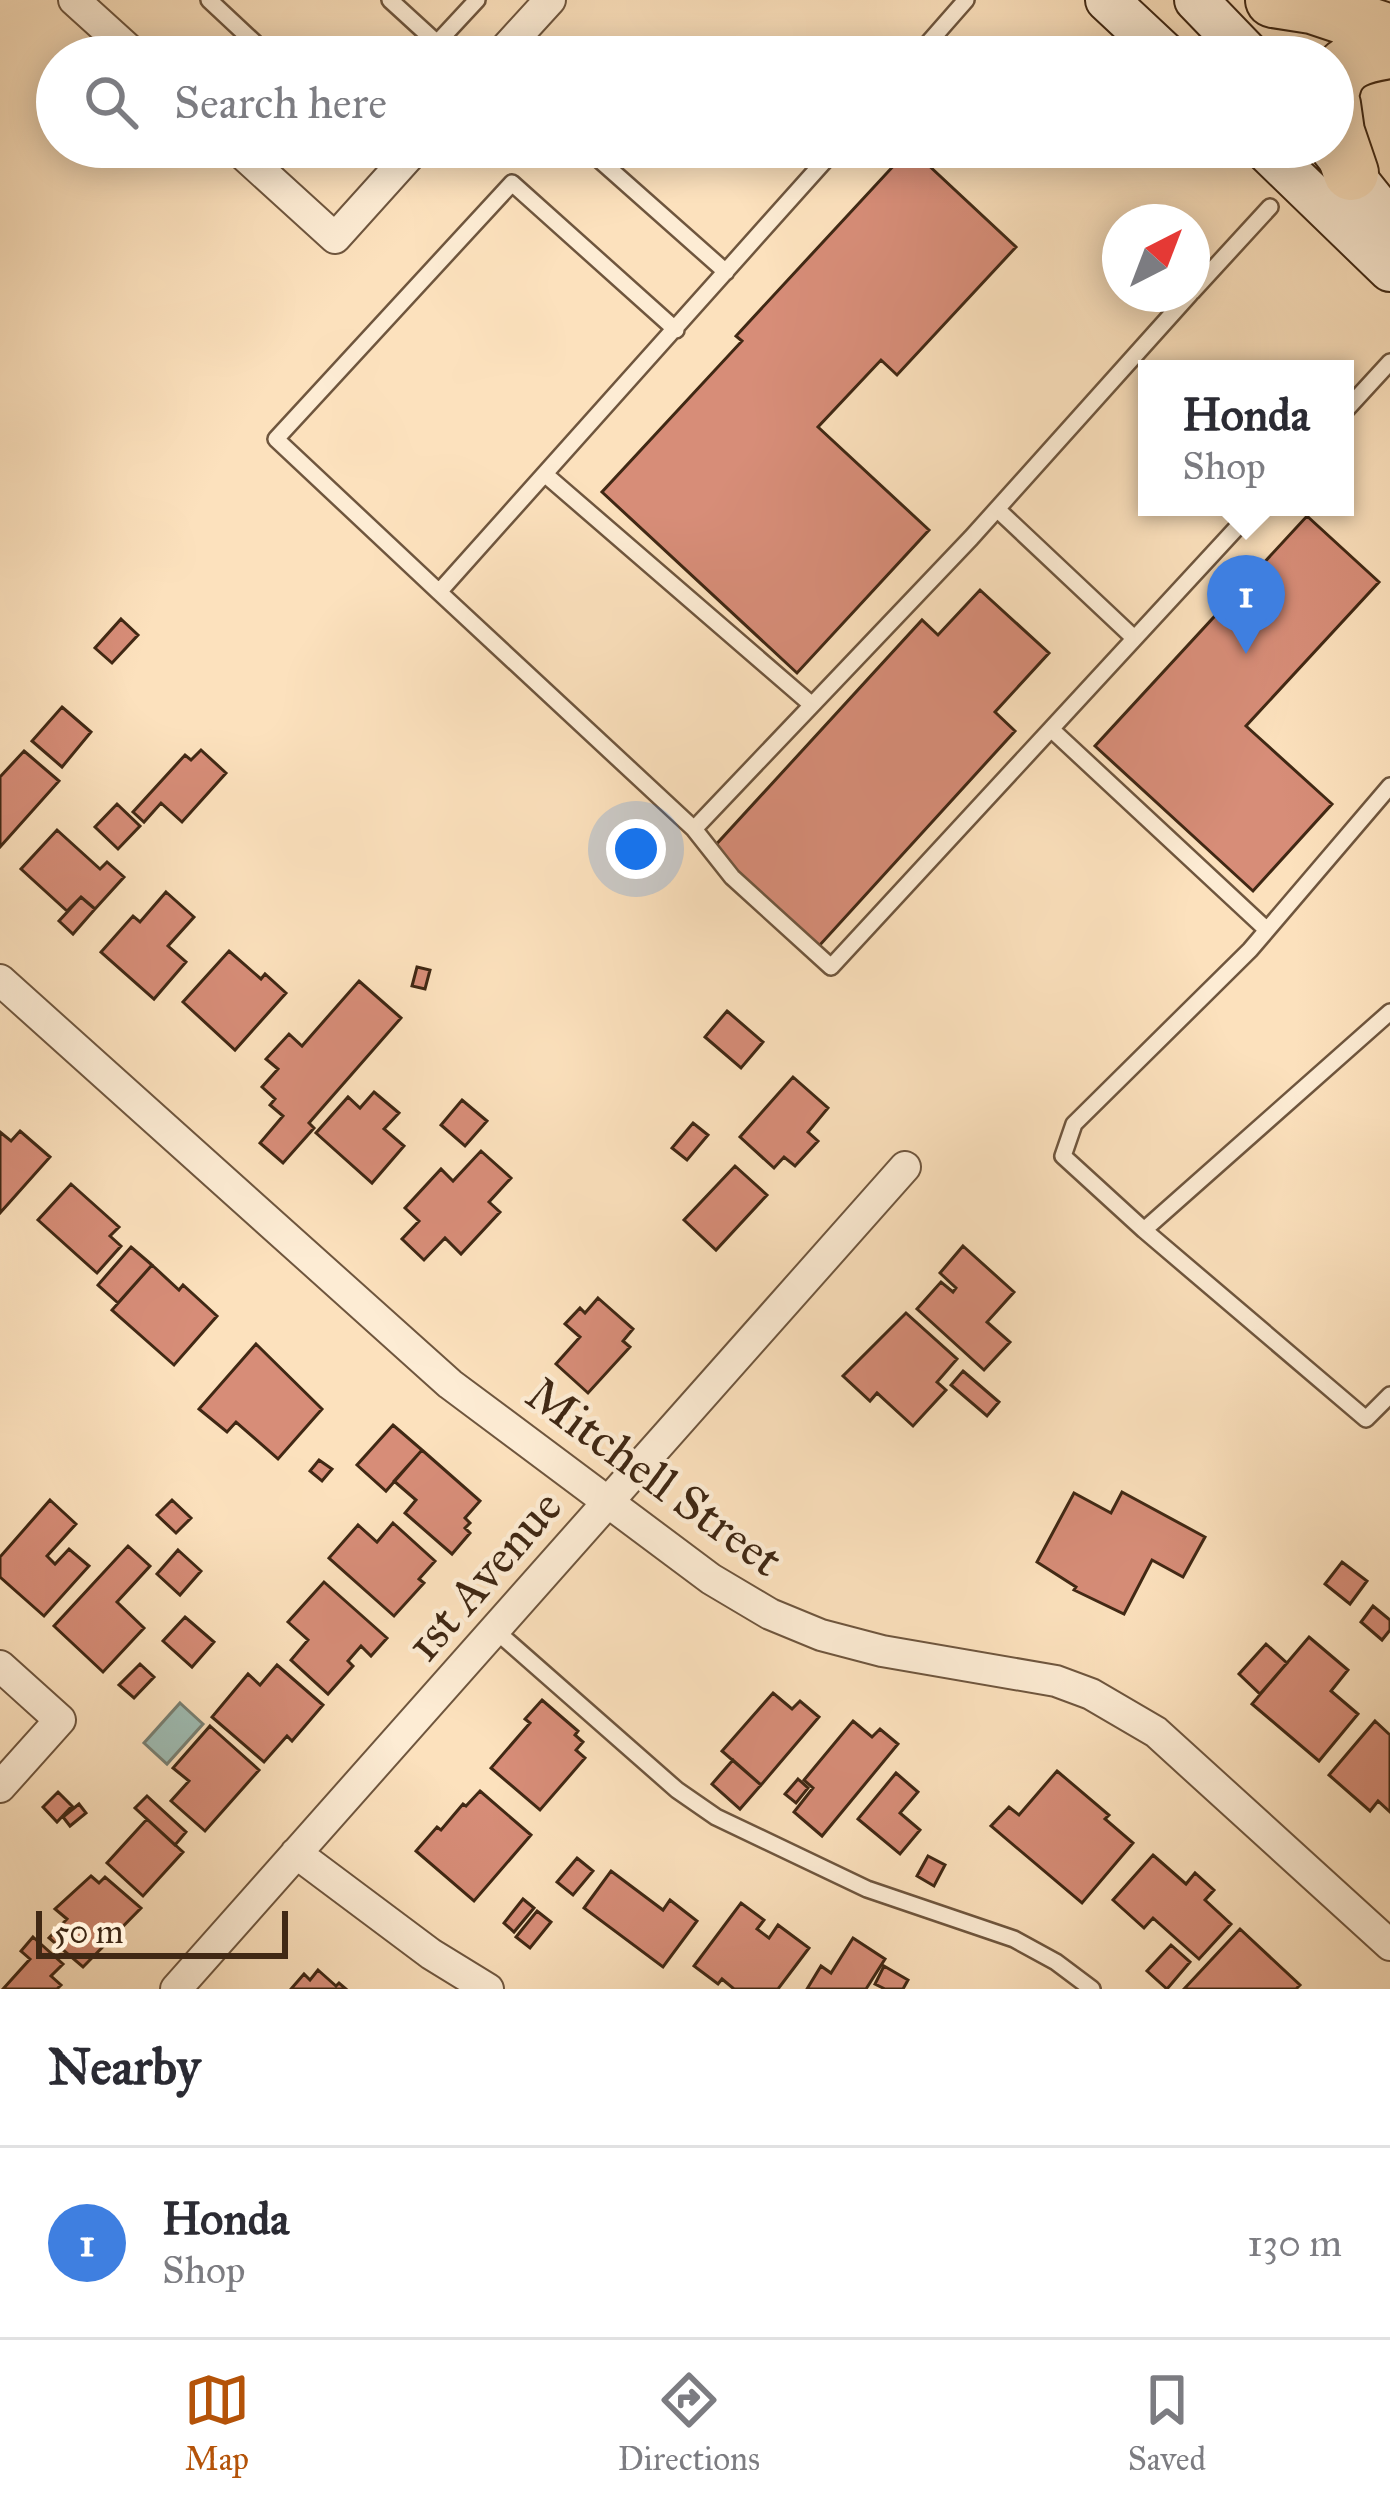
<!DOCTYPE html>
<html lang="en">
<head>
<meta charset="utf-8">
<style>
	body { margin:0; font-family:"IM FELL Great Primer",serif; background:#f7f7f7; color:#2b2b33 }
	.compass { position:absolute; left:1102px; top:204px; width:108px; height:108px; border-radius:50%; background:#fff; box-shadow:0 6px 30px #0003; rotate:42deg }
	.scale { position:absolute; left:36px; bottom:30px; width:252px; box-sizing:border-box; padding-left:12px; border:6px solid #402814; border-top:0; font-size:33px; line-height:42px; white-space:nowrap; color:#402814; -webkit-text-stroke:9px #fdecd4; paint-order:stroke }
	.you { position:absolute; left:636px; top:849px; width:42px; height:42px; margin:-30px; border:9px solid #fff; border-radius:50%; background:#1a73e8; box-shadow:0 0 0 18px #1a73e833 }
	.badge { display:grid; place-items:center; width:78px; height:78px; border-radius:50%; background:#b45309; color:#fff; font-size:39px; font-weight:700 }
	.pin { position:absolute; translate:-50% -99px; filter:drop-shadow(0 3px 6px #0008) }
	.pin::after { content:''; position:absolute; top:63px; width:42px; height:36px; background:inherit; clip-path:polygon(0 0,100% 0,50% 100%) }
	.popup { position:absolute; left:1138px; top:360px; width:216px; height:156px; box-sizing:border-box; display:grid; place-content:center; border-radius:0px; background:#fff; filter:drop-shadow(0 3px 9px #0005); font-size:39px; white-space:nowrap; color:#7c7c81 }
	.popup b { font-size:45px; color:#2b2b33 }
	.popup::after { content:''; position:absolute; left:50%; top:100%; margin-left:-24px; border:24px solid transparent; border-top-color:#fff }
	.list { margin:0; padding:0; list-style:none }
	h2 { display:flex; justify-content:space-between; align-items:center; height:156px; margin:0; padding:0 48px; font-size:51px }
	h2 small { font-size:39px; font-weight:400; color:#7c7c81 }
	.list li { display:grid; grid-template-columns:78px 1fr auto; gap:36px; align-items:center; box-sizing:border-box; height:192px; padding:0 48px; border-top:3px solid #e1e1e2 }
	.list b { display:block; font-size:45px; white-space:nowrap }
	.list p { margin:0; font-size:39px; white-space:nowrap; color:#7c7c81 }
	.list em { font-size:39px; font-style:normal; color:#7c7c81 }
	.icon { flex:none; width:66px; height:66px; fill:none; stroke:currentColor; stroke-width:2; stroke-linecap:round; stroke-linejoin:round }
	.map { position:relative; flex:none; width:1390px; height:1989px; overflow:hidden }
	.search { position:absolute; background:#fff; box-shadow:0 6px 30px #0003; left:36px; right:36px; top:36px; height:132px; display:flex; align-items:center; gap:30px; box-sizing:border-box; padding:0 42px; border-radius:66px; color:#7c7c81; font-size:45px }
	.sheet { height:348px; background:#fff }
	nav { display:flex; justify-content:space-around; align-items:center; box-sizing:border-box; height:168px; border-top:3px solid #e1e1e2; background:#fff; font-size:33px; color:#7c7c81 }
	nav a { display:grid; justify-items:center; gap:6px }
	nav .on { color:#b45309 }
	.map>svg:first-child { display:block }
	.water { fill:#9fbdb4; stroke:#798174; stroke-width:3 }
	.building { fill:#d78d78; stroke:#402814; stroke-width:3 }
	.lines { fill:none; stroke-linecap:round; stroke-linejoin:round }
	.lane-casing { stroke:#6f563e; stroke-width:20 }
	.street-casing { stroke:#6f563e; stroke-width:34 }
	.secondary-casing { stroke:#402814; stroke-width:46 }
	.highway-casing { stroke:#402814; stroke-width:58 }
	.lane { stroke:#fdecd4; stroke-width:15 }
	.street { stroke:#fdecd4; stroke-width:30 }
	.secondary { stroke:#fdecd4; stroke-width:42 }
	.highway { stroke:#fce1bd; stroke-width:54 }
	.labels { text-anchor:middle; stroke-width:9; stroke-linejoin:round; paint-order:stroke }
	.street-label { font-size:48px; fill:#402814; stroke:#fdecd4 }
</style>
</head>
<body>
<div class="map">
<svg width="1390" height="1989" viewBox="0 0 1390 1989">
	<rect width="100%" height="100%" fill="#fce1bd"/>
	<filter id="stains"><feTurbulence type="fractalNoise" baseFrequency=".00167" numOctaves="4"/><feColorMatrix values="0 0 0 0 .2 0 0 0 0 .09 0 0 0 0 .02 0 0 0 .5 -.17"/></filter>
	<radialGradient id="worn" r=".72"><stop offset=".6" stop-color="#630" stop-opacity="0"/><stop offset="1" stop-color="#630" stop-opacity=".3"/></radialGradient>
	<path class="water" d="M180,1703L203,1724L167,1764L144,1743Z"/>
	<path class="building" d="M910,148L1016,247L897,375L881,360L818,427L929,530L797,673L602,492L742,341L736,336Z
		M1307,516L1379,582L1246,726L1332,804L1253,891L1095,746Z
		M980,590L1049,653L995,712L1015,731L819,946L712,849L922,620L938,635Z
		M121,619L138,635L112,663L95,648Z
		M62,707L91,732L62,767L32,741Z
		M201,750L226,773L182,822L161,803L144,822L133,812L185,755L191,760Z
		M24,751L59,781L0,847V777Z
		M117,804L140,826L118,849L95,827Z
		M57,830L100,869L107,862L124,877L95,909L81,897L67,911L21,869Z
		M166,892L194,917L168,946L186,962L154,999L101,952L133,916L140,922Z
		M81,897L95,909L73,934L59,921Z
		M229,951L261,979L265,974L286,993L235,1050L183,1002Z
		M417,967L430,970L425,989L412,986Z
		M359,981L401,1018L309,1123L314,1128L283,1163L260,1143L283,1116L270,1105L275,1099L262,1087L278,1069L266,1059L289,1034L302,1046Z
		M727,1011L763,1042L741,1068L705,1037Z
		M793,1077L828,1108L808,1132L818,1141L795,1166L784,1157L774,1168L740,1137Z
		M374,1092L399,1113L384,1129L404,1146L372,1183L316,1133L348,1097L360,1108Z
		M462,1100L487,1121L465,1146L441,1125Z
		M693,1123L708,1135L687,1160L672,1148Z
		M20,1131L50,1157L0,1213V1132L11,1141Z
		M481,1151L511,1178L489,1202L500,1212L461,1254L445,1238L424,1260L402,1239L419,1221L405,1208L441,1169L453,1181Z
		M735,1166L767,1195L716,1250L684,1220Z
		M71,1184L119,1227L110,1236L121,1246L97,1273L38,1220Z
		M963,1246L1014,1292L987,1322L1010,1342L984,1370L917,1309L941,1282L953,1292L956,1288L940,1273Z
		M131,1247L152,1265L118,1303L98,1285Z
		M152,1265L179,1290L183,1285L217,1316L174,1365L112,1310Z
		M598,1298L633,1329L623,1341L630,1347L588,1393L556,1364L580,1337L565,1324L580,1308L585,1313Z
		M906,1313L957,1359L937,1382L946,1390L913,1426L877,1393L870,1401L843,1376Z
		M256,1344L322,1409L278,1459L236,1422L227,1432L199,1409Z
		M963,1371L999,1402L987,1416L951,1385Z
		M393,1425L422,1450L386,1491L357,1465Z
		M422,1450L480,1501L465,1518L470,1523L465,1528L470,1533L452,1554L405,1513L416,1500L394,1481Z
		M319,1460L332,1469L322,1481L310,1471Z
		M1122,1492L1205,1537L1183,1577L1152,1560L1124,1614L1074,1590L1076,1587L1037,1562L1074,1493L1111,1513Z
		M50,1500L76,1524L47,1556L55,1564L69,1549L89,1566L44,1616L0,1577V1557Z
		M172,1500L191,1518L176,1533L157,1515Z
		M393,1523L435,1561L419,1579L424,1583L394,1616L329,1558L358,1525L377,1542Z
		M128,1546L150,1566L117,1602L144,1628L103,1672L54,1626Z
		M178,1550L201,1571L180,1595L157,1574Z
		M1342,1562L1367,1581L1350,1604L1325,1584Z
		M324,1582L387,1638L371,1656L361,1646L348,1661L353,1666L328,1694L291,1660L308,1640L288,1622Z
		M1373,1606L1390,1620V1630L1382,1640L1361,1622Z
		M185,1617L214,1642L192,1667L163,1641Z
		M1309,1637L1348,1670L1331,1691L1358,1714L1319,1761L1252,1704Z
		M1266,1644L1287,1663L1260,1694L1239,1674Z
		M140,1664L154,1677L134,1698L119,1685Z
		M277,1665L323,1705L292,1741L287,1736L264,1762L212,1717L248,1674L260,1685Z
		M773,1693L792,1709L800,1701L819,1717L761,1785L722,1751Z
		M542,1700L578,1731L575,1735L583,1742L576,1750L585,1758L540,1810L491,1768L530,1723L525,1719Z
		M853,1721L872,1737L880,1729L898,1744L822,1836L794,1812L813,1788L804,1780Z
		M1375,1721L1390,1735V1812L1378,1801L1370,1811L1329,1775Z
		M210,1726L259,1770L205,1831L171,1801L189,1781L173,1768Z
		M733,1760L761,1785L740,1809L712,1784Z
		M1057,1771L1109,1815L1105,1819L1133,1843L1082,1903L991,1826L1009,1807L1019,1815Z
		M896,1773L918,1792L900,1813L920,1830L900,1854L858,1819Z
		M798,1779L808,1788L796,1803L785,1794Z
		M480,1791L531,1835L474,1901L416,1851L437,1827L441,1830L463,1804L466,1806Z
		M58,1792L72,1806L57,1822L43,1807Z
		M147,1796L186,1832L175,1845L135,1808Z
		M79,1804L86,1813L70,1826L63,1817Z
		M147,1819L183,1852L143,1896L107,1863Z
		M1153,1855L1186,1884L1195,1873L1214,1890L1205,1900L1231,1924L1199,1959L1153,1918L1144,1928L1113,1900Z
		M928,1856L945,1865L934,1886L917,1876Z
		M577,1858L593,1871L573,1895L557,1882Z
		M611,1871L663,1910L670,1900L697,1921L663,1967L584,1908Z
		M91,1876L99,1883L105,1877L141,1908L83,1967L49,1938L67,1919L55,1909Z
		M523,1899L534,1908L514,1932L504,1923Z
		M741,1903L764,1920L757,1929L769,1938L778,1925L809,1948L778,1989H734L722,1979L718,1984L694,1966Z
		M537,1911L551,1922L530,1948L516,1937Z
		M1240,1929L1300,1985L1296,1989H1184Z
		M33,1937L63,1964L51,1976L61,1985L57,1989H3L30,1959L21,1951Z
		M853,1938L885,1959L866,1989H807L821,1966L831,1973Z
		M1171,1945L1190,1962L1167,1989L1147,1971Z
		M884,1966L908,1980L903,1989H885L875,1984Z
		M318,1970L336,1986L339,1983L346,1989H291L304,1974L310,1980Z"/>
	<g class="lines">
		<g class="lane-casing">
			<path id="lane" d="M209,0L270,57
				M390,0L437,43L477,0
				M916,57L966,0
				M585,147L726,272
				M1192,292L1270,207
				M676,330L512,183L276,439L439,592C572,444 705,296 837,147
				M1345,411L1390,362
				M547,476L812,705
				M1256,507L1051,729L1267,930
				M997,509L1134,638
				M439,592L694,829L971,538L1190,294
				M1390,786L1250,950L1074,1124L1063,1156L1144,1230L1390,1012
				M694,829L732,877L831,967L1051,729
				M1144,1230L1366,1419L1390,1395
				M495,1630L677,1790L716,1817L867,1889L1014,1939L1056,1962L1092,1989"/>
		</g>
		<g class="street-casing">
			<path id="street" d="M74,0L137,57
				M498,57L550,0
				M235,147L335,238L417,147
				M0,980L450,1384L711,1579L770,1614L821,1635L882,1651L1056,1681L1091,1694L1156,1732L1390,1945
				M0,1666L60,1720L0,1787
				M296,1853L431,1954L488,1989
				M176,1989L905,1167"/>
		</g>
		<g class="secondary-casing">
			<path id="secondary" d="M1107,0L1168,57
				M1196,0L1251,57
				M1263,147L1390,270
				M1331,148L1390,222"/>
		</g>
		<g class="highway-casing">
			<path id="highway" d="M1273,0L1312,6L1390,32
				M1333,88C1338,60 1365,55 1390,51
				M1333,104L1337,132L1351,173"/>
		</g>
		<use href="#lane" class="lane"/>
		<use href="#street" class="street"/>
		<use href="#secondary" class="secondary"/>
		<use href="#highway" class="highway"/>
	</g>
	<g class="labels">
		<g class="street-label">
			<text transform="translate(655 1476) rotate(36)" y="17">Mitchell Street</text>
			<text transform="translate(483 1575) rotate(-49)" y="17">1st Avenue</text>
		</g>
	</g>
	<rect width="100%" height="100%" filter="url(#stains)"/>
	<rect width="100%" height="100%" fill="url(#worn)"/>
</svg>
<svg class="compass" viewBox="-18 -18 36 36"><path d="M0-13l5 13h-10z" fill="#e53935"/><path d="M0 13l5-13h-10z" fill="#7c7c81"/></svg>
<div class="scale">50 m</div>
<div class="you"></div>
<div class="pin badge" style="left:1246px;top:654px;background:#3f7fe0">1</div>
<div class="popup"><b>Honda</b>Shop</div>
<div class="search"><svg class="icon" aria-label="search" viewBox="0 0 24 24"><circle cx="10" cy="10" r="6"/><path d="M15 15l6 6"/></svg>Search here</div>
</div>
<section class="sheet">
<h2>Nearby<small></small></h2>
<ul class="list">
<li><span class="badge" style="background:#3f7fe0">1</span><div><b>Honda</b><p>Shop</p></div><em>130 m</em></li>
</ul>
</section>
<nav>
<a class="on"><svg class="icon" aria-label="map" viewBox="0 0 24 24"><path d="M3 6l6-2 6 2 6-2v14l-6 2-6-2-6 2zM9 4v14M15 6v14"/></svg>Map</a>
<a><svg class="icon" aria-label="directions" viewBox="0 0 24 24"><path d="M12 3l9 9-9 9-9-9zM9 14v-3h6M13 9l2 2-2 2"/></svg>Directions</a>
<a><svg class="icon" aria-label="saved" viewBox="0 0 24 24"><path d="M7 4h10v16l-5-4-5 4z"/></svg>Saved</a>
</nav>
</body>
</html>
